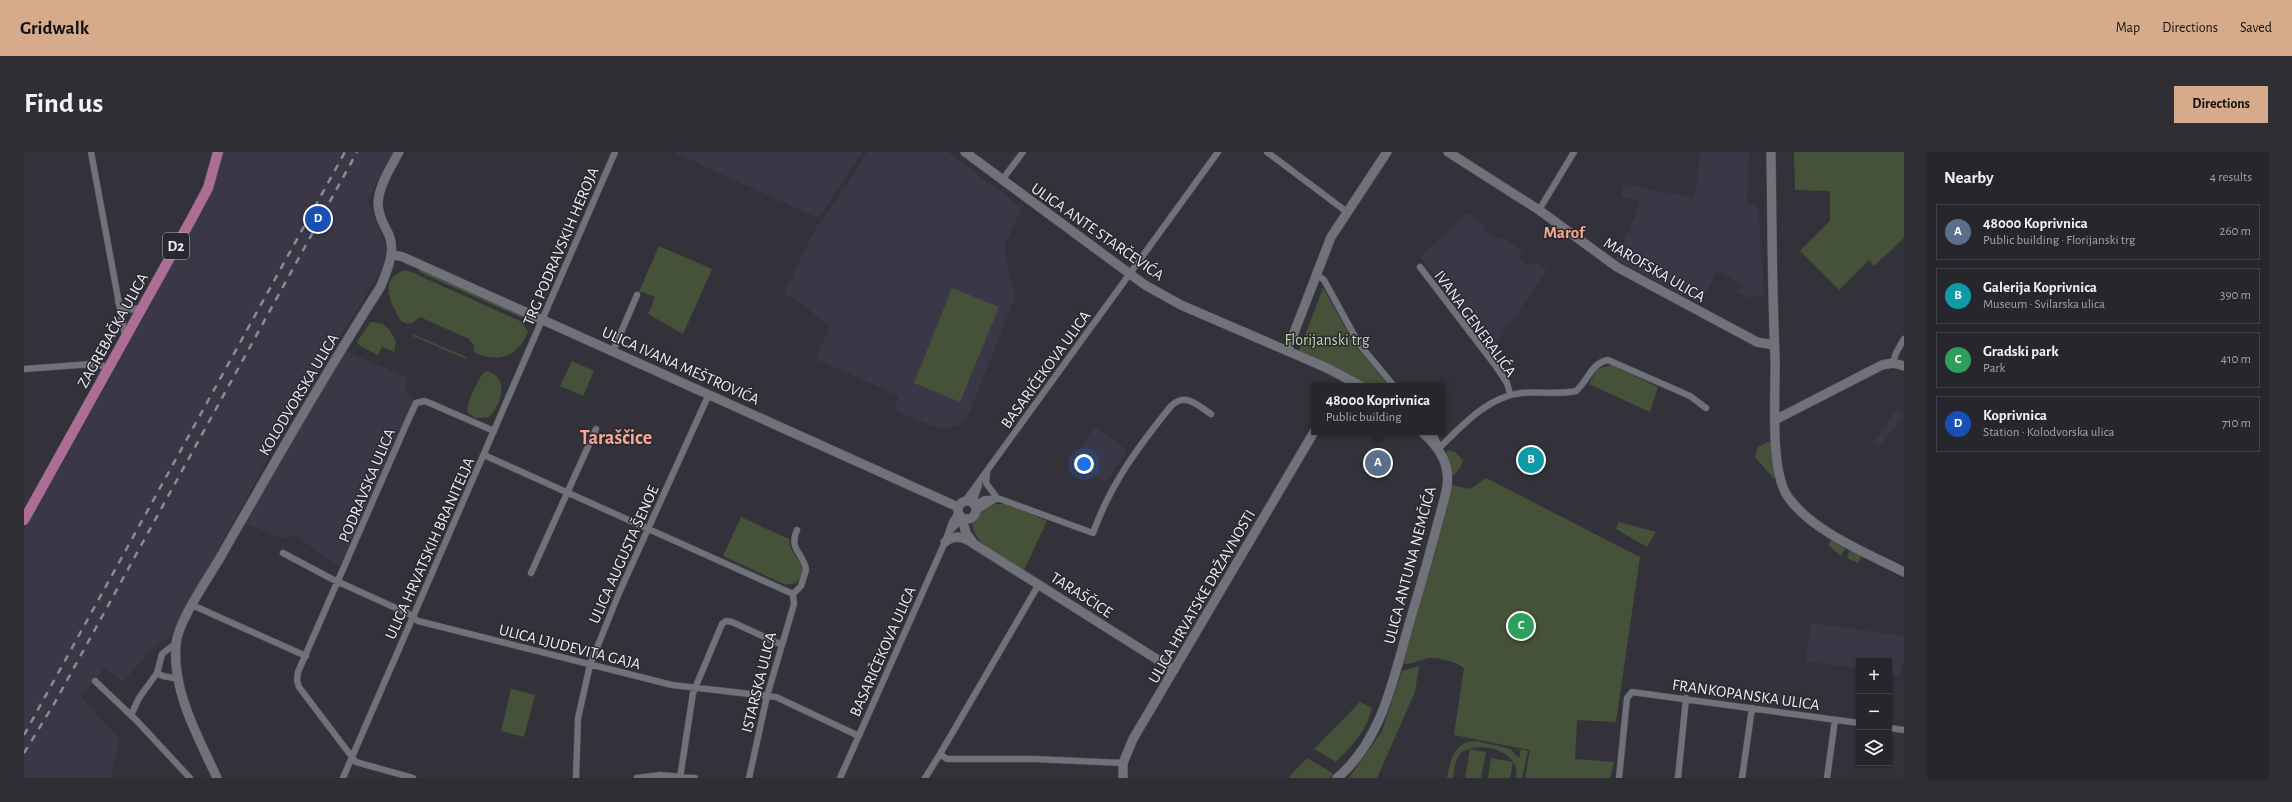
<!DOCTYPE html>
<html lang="en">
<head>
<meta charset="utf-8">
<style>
	body { margin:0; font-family:"Alegreya Sans",sans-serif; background:#2e2e34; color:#f1f3f6 }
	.controls { position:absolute; right:12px; bottom:12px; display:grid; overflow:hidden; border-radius:0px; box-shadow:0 1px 3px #0004 }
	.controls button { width:36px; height:36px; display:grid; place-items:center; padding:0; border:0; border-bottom:1px solid #424348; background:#26262c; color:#f1f3f6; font:20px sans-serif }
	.you { position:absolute; left:1060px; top:312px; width:14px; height:14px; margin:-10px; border:3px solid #fff; border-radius:50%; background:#1a73e8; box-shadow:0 0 0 6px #1a73e833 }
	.badge { display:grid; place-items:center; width:26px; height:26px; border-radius:50%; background:#d6ab8b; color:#fff; font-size:13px; font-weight:700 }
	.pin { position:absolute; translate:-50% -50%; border:2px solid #fff; box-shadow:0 1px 4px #0006 }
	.popup { position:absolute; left:1287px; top:231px; width:134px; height:52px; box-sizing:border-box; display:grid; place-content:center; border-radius:0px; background:#26262c; filter:drop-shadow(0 1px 3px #0005); font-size:13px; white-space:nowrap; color:#a4a5a9 }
	.popup b { font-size:15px; color:#f1f3f6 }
	.popup::after { content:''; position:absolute; left:50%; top:100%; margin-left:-8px; border:8px solid transparent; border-top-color:#26262c }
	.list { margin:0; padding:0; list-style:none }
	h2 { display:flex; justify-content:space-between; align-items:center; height:52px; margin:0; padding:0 16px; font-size:17px }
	h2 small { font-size:13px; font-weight:400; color:#a4a5a9 }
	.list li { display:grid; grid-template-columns:26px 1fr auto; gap:12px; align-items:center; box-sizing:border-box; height:56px; margin:0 8px 8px; padding:0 8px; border:1px solid #424348; border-radius:0px }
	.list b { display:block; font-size:15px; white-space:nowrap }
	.list p { margin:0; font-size:13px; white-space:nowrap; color:#a4a5a9 }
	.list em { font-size:13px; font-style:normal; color:#a4a5a9 }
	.icon { flex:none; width:22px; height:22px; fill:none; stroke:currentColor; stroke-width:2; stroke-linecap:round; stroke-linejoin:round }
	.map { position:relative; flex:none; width:1880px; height:626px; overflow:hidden; border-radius:0px }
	header { display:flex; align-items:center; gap:24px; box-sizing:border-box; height:56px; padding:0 20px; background:#d6ab8b; color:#111 }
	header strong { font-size:19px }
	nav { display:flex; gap:22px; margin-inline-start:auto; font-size:14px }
	.intro { display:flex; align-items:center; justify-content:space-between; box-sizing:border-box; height:96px; padding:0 24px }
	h1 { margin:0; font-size:28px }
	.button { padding:10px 18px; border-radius:0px; background:#d6ab8b; color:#111; font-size:14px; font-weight:700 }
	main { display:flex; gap:24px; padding:0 24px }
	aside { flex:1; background:#26262c; border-radius:0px; box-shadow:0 1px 3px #0004 }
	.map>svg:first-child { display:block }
	.built { fill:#3a3847 }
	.green { fill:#46513a }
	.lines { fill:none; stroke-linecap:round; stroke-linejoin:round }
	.street-casing { stroke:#515157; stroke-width:7 }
	.secondary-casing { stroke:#515157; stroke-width:10 }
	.primary-casing { stroke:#515157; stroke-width:11 }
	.street { stroke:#71717a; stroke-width:6 }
	.secondary { stroke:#71717a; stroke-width:9 }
	.primary { stroke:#ac6e94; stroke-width:10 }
	.rail { stroke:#8c8b92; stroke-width:2.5; stroke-dasharray:7 7; stroke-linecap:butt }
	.labels { text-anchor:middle; stroke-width:3; stroke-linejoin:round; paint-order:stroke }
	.shield { fill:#292830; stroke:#b2b1b8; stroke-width:1 }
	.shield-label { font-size:15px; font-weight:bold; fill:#ececf2 }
	.street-label { font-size:16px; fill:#ececf2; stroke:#292830 }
	.park-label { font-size:16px; fill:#bdd6a3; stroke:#292830 }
	.neighbourhood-label { font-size:17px; font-weight:bold; fill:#f7a890; stroke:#292830 }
	.district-label { font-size:20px; font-weight:bold; fill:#f7a890; stroke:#292830 }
</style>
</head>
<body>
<header>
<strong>Gridwalk</strong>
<nav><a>Map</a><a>Directions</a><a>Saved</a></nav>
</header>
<div class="intro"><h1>Find us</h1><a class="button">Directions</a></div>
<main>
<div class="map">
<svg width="1880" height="626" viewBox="0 0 1880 626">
	<rect width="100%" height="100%" fill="#33323a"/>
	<path class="built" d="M198,0H370L344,48L362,96L359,115L261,276L145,486L128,496L99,530L80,516L57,545L96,587L86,626H0V379L97,207L189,36Z
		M649,0H838L794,66Z
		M843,0H924L998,56L980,95L991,145L946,259L936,272L918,278L870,258L875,244L792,207L806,175L777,151L760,142L791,77L816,44Z
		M1677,0H1725L1723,52L1734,53L1740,145L1728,144L1727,147L1713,140L1717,132L1693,119L1676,152L1591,107L1613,61L1612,59L1616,49L1597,44L1600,32L1670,46Z
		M1443,60L1461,73L1459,76L1474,87L1476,85L1499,100L1494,105L1505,113L1509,110L1523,117L1467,199L1397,105Z
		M322,199L383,226L381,239L396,254L315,414L272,384L256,386L221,371Z
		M1872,258L1879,263L1856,295L1849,290Z
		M1071,274L1103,298L1082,330L1048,309Z
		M1787,471L1880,484V511H1878L1876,523L1865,521V509H1835V517L1782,509Z"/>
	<path class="green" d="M1770,0H1880V86L1850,114L1845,108L1815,138L1776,99L1806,69V39L1771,38Z
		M635,94L688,117L659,182L624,162L631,145L618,140L614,142Z
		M396,117L504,165L503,168L395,120Z
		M379,119H385L498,170L504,180C494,205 473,212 450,200V194L445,187L396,165C388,171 387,174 377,169C367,153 354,128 379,119Z
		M928,136L975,155L936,250L890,231Z
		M1299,136L1333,196L1365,234H1345L1275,199Z
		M346,170C361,169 367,178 372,190L370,200L358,195L354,203L335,193L333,190Z
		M388,182L442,205V207L389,184Z
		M548,209L570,219L559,244L536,234Z
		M1587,213L1634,235L1626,260L1565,232L1573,217Z
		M463,219C486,226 478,251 465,265L452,266L444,261C441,254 456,220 463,219Z
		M1745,289L1747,292L1752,324L1750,327L1731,305L1734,295Z
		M1424,298L1431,300L1439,308L1436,316L1430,323H1427L1421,302Z
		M1462,326L1616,405L1592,570L1553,568L1551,607L1590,610L1586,626H1501L1506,598L1430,583L1440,516C1434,511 1415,505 1406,506C1396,507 1388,513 1378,512L1410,405L1427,333L1446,337Z
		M972,352H983L1023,369L1000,418C980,406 951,396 948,371L952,369L955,359Z
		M717,365L765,387C765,406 789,412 772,431L762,433L699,404Z
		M1595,370L1632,380L1623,395L1592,377Z
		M1808,387L1822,395L1817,404L1804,393Z
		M1826,397L1838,403L1834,411L1823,406Z
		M1395,514L1391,540L1353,626H1325L1358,579L1378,519Z
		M487,537L511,543L500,585L477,579Z
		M1336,550L1348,556C1343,579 1328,593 1312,610L1290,597Z
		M1453,589L1486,597L1495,606L1497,597L1504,599L1498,626H1492C1498,596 1449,588 1436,602C1431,608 1430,619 1429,626H1423C1426,607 1431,589 1453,589Z
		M1446,597L1462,600L1457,626H1441Z
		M1283,606L1310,622L1305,626H1264Z
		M1467,606L1489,610L1486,626H1464Z"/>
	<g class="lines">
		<g class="street-casing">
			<path id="street" d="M67,0L101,184
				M1243,0L1323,60
				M978,28L999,0
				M1515,58L1550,0
				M1396,115L1471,213L1483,231L1486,242
				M1293,123L1300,128L1335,192L1370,234
				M94,150L103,158L116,156
				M589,199L613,143
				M1869,211L1872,201L1880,187
				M0,217L68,212L84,215
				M470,279L401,249L392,251L385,266L274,520L273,528L275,535L328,605L591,0
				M1409,280L1415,296
				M1415,296C1438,274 1463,245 1497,241C1515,239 1534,243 1552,239C1564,229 1567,211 1584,208L1666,244L1682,256
				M460,303L769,442L777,434L782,418C780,401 764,398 773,378
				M963,322L962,331L973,346
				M941,349L1194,0
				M949,351L955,333
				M950,353L961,347H976L1069,381C1087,331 1114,295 1147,254C1162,240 1173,253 1187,262
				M952,359L970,348
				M925,380L938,367
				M259,401L308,427L385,462L394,469L648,533L752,545L835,584
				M507,421L572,277
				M1015,432L916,602L923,607H1010L1099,611
				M168,453L282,504
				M152,491L138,502L133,521L139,524L155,527
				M71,529L113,569L166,626
				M107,563L115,546L133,521
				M1865,576L1880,578
				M319,626L328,605L332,610L389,626
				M552,626L554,566L566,513L595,441L685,242
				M613,626L636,623L671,626
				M656,626L669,541L698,472L702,469L708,470L758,493
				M725,626L743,544L770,452L769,442
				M816,626L921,390L928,370L934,361
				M901,626L916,602
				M1595,626L1603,546L1608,540L1835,571
				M1654,626L1662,546
				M1718,626L1728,556
				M1803,626L1811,568"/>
		</g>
		<g class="secondary-casing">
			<path id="secondary" d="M941,0L1121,133L1157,153L1303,216L1337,234
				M1424,0L1515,58L1593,115L1733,190L1750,193
				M1747,0C1748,68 1748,137 1751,205C1752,240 1745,318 1764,345C1789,380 1843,401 1880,420
				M367,102L379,105L934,355
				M1263,199L1307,85L1363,0
				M1751,268L1858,213L1869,211L1880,214
				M934 358a9 9 0 1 1 18 0a9 9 0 1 1-18 0Z
				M938,367L942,381L950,392L1150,518
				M921,390C929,383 938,384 947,390
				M193,626C174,584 148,540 152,492C154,469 185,425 197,404C249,313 301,222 357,134C363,118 372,100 365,83C360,73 354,63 354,51C355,33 367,15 375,0
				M1099,626V611L1109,587L1290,280
				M1313,626C1359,588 1370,523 1386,469C1399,426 1411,383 1422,340C1428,314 1416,296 1398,280"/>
		</g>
		<g class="primary-casing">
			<path id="primary" d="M0,368L168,66L184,36L194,0"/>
		</g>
		<use href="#street" class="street"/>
		<use href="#secondary" class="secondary"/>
		<use href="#primary" class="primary"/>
		<path class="rail" d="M0,583L321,0
			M0,601L30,552L333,0"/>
	</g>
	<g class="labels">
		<rect class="shield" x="139" y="81" width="26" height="26" rx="3"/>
		<g class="shield-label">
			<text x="152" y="99">D2</text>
		</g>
		<g class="street-label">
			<text transform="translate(1074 79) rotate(35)" y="6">ULICA ANTE STARČEVIĆA</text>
			<text transform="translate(536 94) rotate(-67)" y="6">TRG PODRAVSKIH HEROJA</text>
			<text transform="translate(1631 117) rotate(30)" y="6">MAROFSKA ULICA</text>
			<text transform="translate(1452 171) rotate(54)" y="6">IVANA GENERALIĆA</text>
			<text transform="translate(88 178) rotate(-61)" y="6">ZAGREBAČKA ULICA</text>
			<text transform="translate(657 213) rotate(24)" y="6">ULICA IVANA MEŠTROVIĆA</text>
			<text transform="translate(1021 217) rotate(-54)" y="6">BASARIČEKOVA ULICA</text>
			<text transform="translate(274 242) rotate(-59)" y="6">KOLODVORSKA ULICA</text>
			<text transform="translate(342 333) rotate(-67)" y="6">PODRAVSKA ULICA</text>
			<text transform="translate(405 396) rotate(-66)" y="6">ULICA HRVATSKIH BRANITELJA</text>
			<text transform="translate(599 402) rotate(-66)" y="6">ULICA AUGUSTA ŠENOE</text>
			<text transform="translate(1385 413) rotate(-75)" y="6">ULICA ANTUNA NEMČIĆA</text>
			<text transform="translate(1058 442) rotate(33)" y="6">TARAŠČICE</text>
			<text transform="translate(1177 444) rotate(-60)" y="6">ULICA HRVATSKE DRŽAVNOSTI</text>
			<text transform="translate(546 494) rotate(14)" y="6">ULICA LJUDEVITA GAJA</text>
			<text transform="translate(858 499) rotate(-66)" y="6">BASARIČEKOVA ULICA</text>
			<text transform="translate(734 530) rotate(-76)" y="6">ISTARSKA ULICA</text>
			<text transform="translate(1722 542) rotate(8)" y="6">FRANKOPANSKA ULICA</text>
		</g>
		<g class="park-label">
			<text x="1303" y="193">Florijanski trg</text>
		</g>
		<g class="neighbourhood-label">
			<text x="1540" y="86">Marof</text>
		</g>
		<g class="district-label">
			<text x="592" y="292">Taraščice</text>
		</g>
	</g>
</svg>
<div class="controls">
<button>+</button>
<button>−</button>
<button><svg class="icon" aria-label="layers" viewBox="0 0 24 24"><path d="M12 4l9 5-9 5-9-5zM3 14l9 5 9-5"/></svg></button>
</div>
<div class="you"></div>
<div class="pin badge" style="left:1354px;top:311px;background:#5c6f8a">A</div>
<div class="popup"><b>48000 Koprivnica</b>Public building</div>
<div class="pin badge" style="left:1507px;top:308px;background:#0f9aa8">B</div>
<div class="pin badge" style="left:1497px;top:474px;background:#2e9e5b">C</div>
<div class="pin badge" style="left:294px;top:67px;background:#1a4fb4">D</div>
</div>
<aside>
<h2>Nearby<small>4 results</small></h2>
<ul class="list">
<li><span class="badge" style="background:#5c6f8a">A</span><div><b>48000 Koprivnica</b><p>Public building · Florijanski trg</p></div><em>260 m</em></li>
<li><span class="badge" style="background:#0f9aa8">B</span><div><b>Galerija Koprivnica</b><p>Museum · Svilarska ulica</p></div><em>390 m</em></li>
<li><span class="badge" style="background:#2e9e5b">C</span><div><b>Gradski park</b><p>Park</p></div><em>410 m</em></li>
<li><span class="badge" style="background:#1a4fb4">D</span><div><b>Koprivnica</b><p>Station · Kolodvorska ulica</p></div><em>710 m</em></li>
</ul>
</aside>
</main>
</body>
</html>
